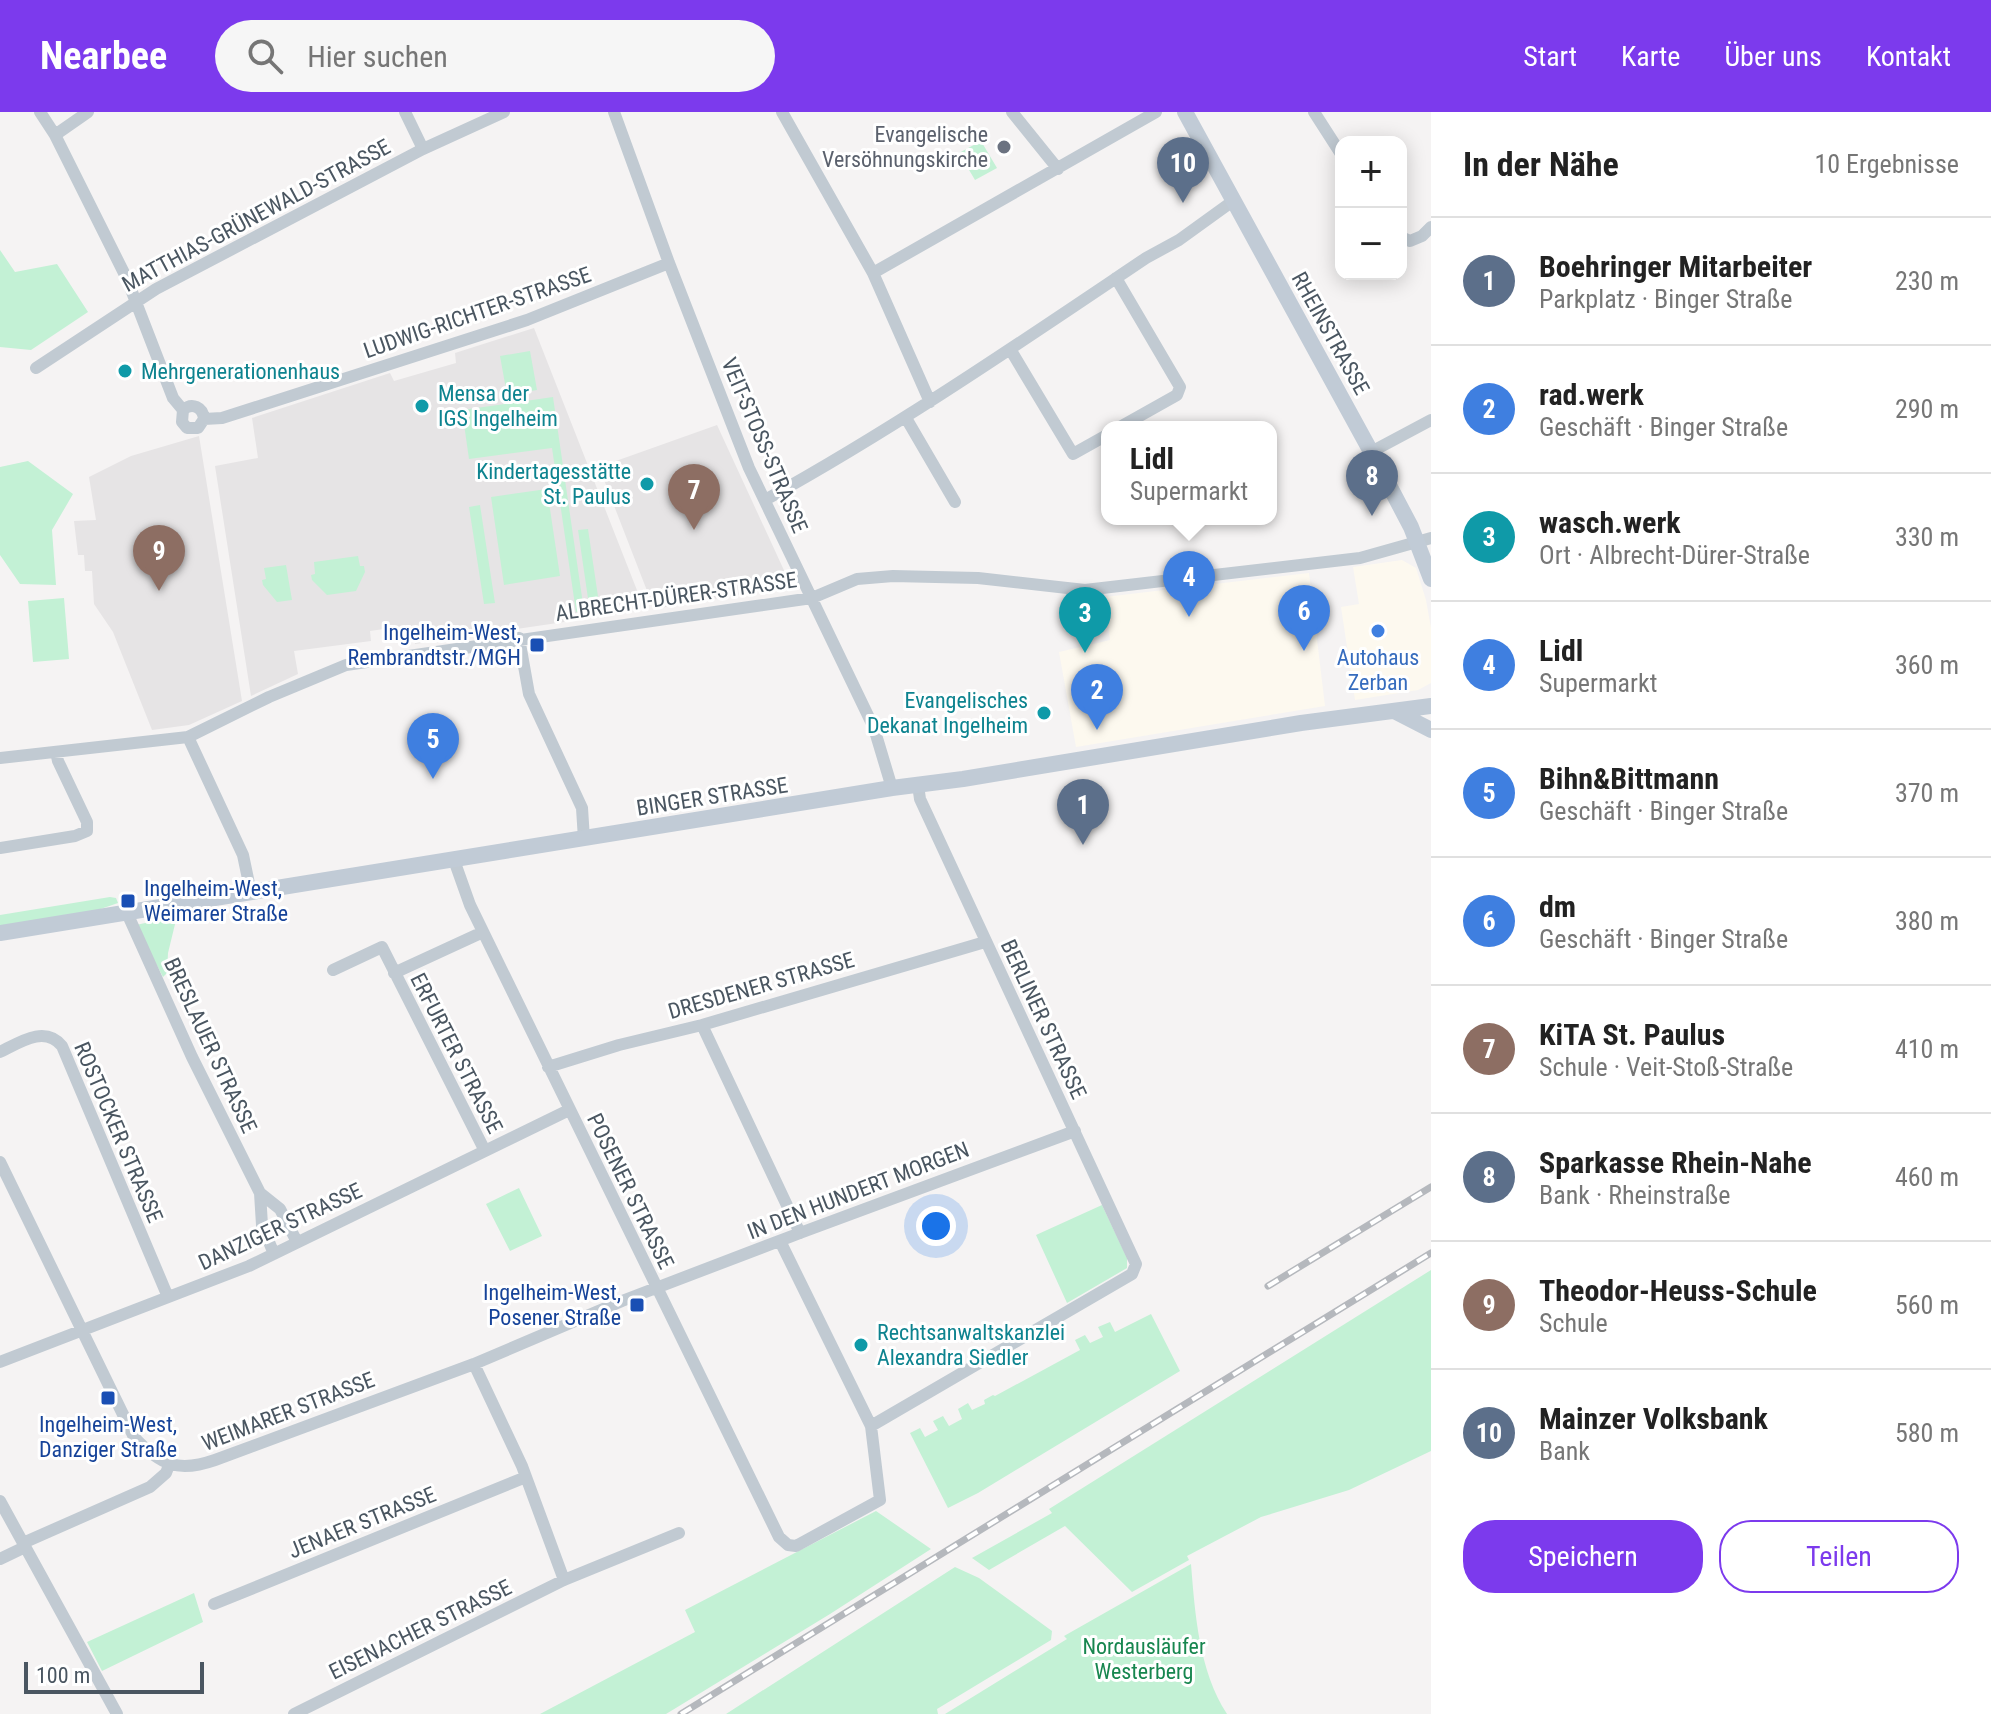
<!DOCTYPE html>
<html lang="de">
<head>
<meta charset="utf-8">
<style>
	body { margin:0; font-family:"Roboto Condensed",sans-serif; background:#f6f6f6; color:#222 }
	.controls { position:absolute; right:24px; top:24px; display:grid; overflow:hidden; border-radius:16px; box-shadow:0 4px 20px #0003 }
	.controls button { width:72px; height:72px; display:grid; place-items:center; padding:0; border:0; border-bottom:2px solid #e0e0e0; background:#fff; color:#222; font:40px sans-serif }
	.scale { position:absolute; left:24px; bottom:20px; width:180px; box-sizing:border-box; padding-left:8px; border:4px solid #4a5661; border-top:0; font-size:22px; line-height:28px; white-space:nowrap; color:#4a5661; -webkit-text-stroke:6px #fff; paint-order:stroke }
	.you { position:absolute; left:936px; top:1114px; width:28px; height:28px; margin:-20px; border:6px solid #fff; border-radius:50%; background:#1a73e8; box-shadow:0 0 0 12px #1a73e833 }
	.badge { display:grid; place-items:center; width:52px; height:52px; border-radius:50%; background:#7c3aed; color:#fff; font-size:26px; font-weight:700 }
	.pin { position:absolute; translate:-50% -66px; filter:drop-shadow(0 2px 4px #0008) }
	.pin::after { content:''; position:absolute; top:42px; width:28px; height:24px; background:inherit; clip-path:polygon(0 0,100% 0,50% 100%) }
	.popup { position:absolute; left:1101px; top:309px; width:176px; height:104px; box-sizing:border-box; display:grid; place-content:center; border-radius:16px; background:#fff; filter:drop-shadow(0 2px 6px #0005); font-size:26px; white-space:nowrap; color:#767676 }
	.popup b { font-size:30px; color:#222 }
	.popup::after { content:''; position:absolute; left:50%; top:100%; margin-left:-16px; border:16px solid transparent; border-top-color:#fff }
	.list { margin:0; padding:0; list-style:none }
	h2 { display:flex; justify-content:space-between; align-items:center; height:104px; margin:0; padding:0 32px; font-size:34px }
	h2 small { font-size:26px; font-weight:400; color:#767676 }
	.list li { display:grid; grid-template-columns:52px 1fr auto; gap:24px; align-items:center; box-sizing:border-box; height:128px; padding:0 32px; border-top:2px solid #e0e0e0 }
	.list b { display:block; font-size:30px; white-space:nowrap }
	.list p { margin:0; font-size:26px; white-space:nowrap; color:#767676 }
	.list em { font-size:26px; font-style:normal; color:#767676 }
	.actions { display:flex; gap:16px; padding:24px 32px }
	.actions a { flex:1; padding:18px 0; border:2px solid #7c3aed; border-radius:32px; text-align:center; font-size:28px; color:#7c3aed }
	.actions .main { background:#7c3aed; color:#fff }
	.icon { flex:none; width:44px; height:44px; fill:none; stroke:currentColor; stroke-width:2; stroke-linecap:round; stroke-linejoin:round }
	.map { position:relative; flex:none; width:1431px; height:1602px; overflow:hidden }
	header { display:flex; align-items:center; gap:48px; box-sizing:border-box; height:112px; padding:0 40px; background:#7c3aed; color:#fff }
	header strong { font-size:38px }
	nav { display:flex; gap:44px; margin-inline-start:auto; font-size:28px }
	.search { width:560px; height:72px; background:#f6f6f6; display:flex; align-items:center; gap:20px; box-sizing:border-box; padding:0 28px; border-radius:44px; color:#767676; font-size:30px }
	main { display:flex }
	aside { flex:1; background:#fff }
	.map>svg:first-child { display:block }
	.commercial { fill:#fdf9ef }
	.education { fill:#e6e4e5 }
	.green { fill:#c3f1d5 }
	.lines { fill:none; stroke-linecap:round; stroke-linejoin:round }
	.minor { stroke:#c1cad2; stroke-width:12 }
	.secondary { stroke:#c1cbd6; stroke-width:16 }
	.rail-casing { stroke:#b5b8bd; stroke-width:7 }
	.rail { stroke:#fff; stroke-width:4; stroke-dasharray:12; stroke-linecap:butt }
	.worship-dot { fill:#6b7280; stroke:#fff; stroke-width:3 }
	.culture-dot { fill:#0f9aa8; stroke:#fff; stroke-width:3 }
	.shop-dot { fill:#3f7fe0; stroke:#fff; stroke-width:3 }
	.transit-dot { fill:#1a4fb4; stroke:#fff; stroke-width:3 }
	.labels { text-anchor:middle; stroke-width:6; stroke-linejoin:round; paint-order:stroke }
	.worship-label { font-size:22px; fill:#5b616d; stroke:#fff; text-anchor:end }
	.street-label { font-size:22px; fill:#4a5661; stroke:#fff }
	.culture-label { font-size:22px; fill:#0d838f; stroke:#fff; text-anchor:start }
	.transit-label { font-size:22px; fill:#164399; stroke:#fff; text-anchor:end }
	.shop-label { font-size:22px; fill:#366cbe; stroke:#fff }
	.park-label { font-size:22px; fill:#17864f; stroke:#fff }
</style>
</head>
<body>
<header>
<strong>Nearbee</strong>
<div class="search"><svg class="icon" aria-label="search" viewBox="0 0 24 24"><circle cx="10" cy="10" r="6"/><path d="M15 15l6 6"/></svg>Hier suchen</div>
<nav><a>Start</a><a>Karte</a><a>Über uns</a><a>Kontakt</a></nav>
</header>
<main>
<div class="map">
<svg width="1431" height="1602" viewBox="0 0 1431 1602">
	<rect width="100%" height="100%" fill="#f5f3f3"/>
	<path class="commercial" d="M1402,448L1416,456L1426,488L1431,516V571L1418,578L1355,588L1341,495L1359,492L1353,455Z
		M1309,461L1325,594L1076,635L1059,540L1110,528L1105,485Z"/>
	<path class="education" d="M534,216L642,491L639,499L415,532L411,513L370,519L371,529L294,539L298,562L251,584L215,354L258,346L252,306L390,261L394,269L456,251L455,241Z
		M717,313L788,467L784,475L660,496L651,489L599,355Z
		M199,324L242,589L189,613L152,618L113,520L94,492L92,459H85L84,443H78L74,409L96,408L89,365L131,344Z"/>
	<path class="green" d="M981,29L997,56L975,68L959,41Z
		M0,138L15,160L57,152L88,200L31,238L0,235Z
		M530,239L537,278L507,283L500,244Z
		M553,285L584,499L576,500L552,336L469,347L462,298Z
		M28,349L73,382L52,418L56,473L20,472L0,443V355Z
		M547,377L560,464L504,473L491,385Z
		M480,393L495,491L484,492L469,395Z
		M588,417L600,498L590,500L578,418Z
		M358,444L360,454H364L365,460L356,479L327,483L312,468L311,463L315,462L314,450Z
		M286,453L292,488L277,490L263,473L262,468L266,467L264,456Z
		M64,486L69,547L33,550L28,489Z
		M110,785L116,786L118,791L86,802L0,816V803Z
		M177,804L168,841L167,861L163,865L136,813Z
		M519,1076L542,1124L510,1139L486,1092Z
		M1102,1093L1127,1146V1156L1067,1191L1036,1123Z
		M1431,1158V1339L1349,1378L1261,1405L1187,1444L1189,1448L1132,1480L1065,1414L989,1458L972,1446L1052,1401L1049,1397Z
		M1151,1202L1180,1259L978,1381L948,1396L910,1321L920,1316L925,1325L938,1318L933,1309L943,1304L949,1314L962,1307L958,1297L968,1291L972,1298L985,1292L984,1288L993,1283L995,1284L1080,1238L1075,1228L1085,1223L1090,1231L1103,1225L1098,1215L1110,1210L1115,1220Z
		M876,1399L931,1437L830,1502L666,1602H540L695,1520L685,1498Z
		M1191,1452C1195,1502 1199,1559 1227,1602H945L1067,1527L1064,1524Z
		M955,1455L979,1466L1052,1519L1051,1528L937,1597L938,1602H726Z
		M194,1481L203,1510L102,1559L87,1530Z"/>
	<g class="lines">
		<path class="minor" d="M40,0L55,23L127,167L173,286L183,298
			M405,0L423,37
			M614,0L669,151L749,356L874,616L892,676
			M782,0L873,161L930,290
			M1012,0L1058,57
			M1314,0L1341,42
			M55,23L88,0
			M1401,125L1410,129L1422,124L1431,115
			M873,161L1156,0
			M1116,166L1180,275L1177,283L1120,315
			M1010,237L1073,342L1107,323
			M36,256L156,177L423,37L504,0
			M183,298L182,310L187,316H198L204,307
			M183,298C192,290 203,295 204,307
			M906,306L955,390
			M204,307L222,306L527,208L669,151
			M1371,340L1431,308
			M765,388C897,315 1021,230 1146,146L1179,128L1233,89
			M519,526L529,582L582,696L584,727
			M188,625L243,743L251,781
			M0,646L188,625L269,585L346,553L812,486L857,467L893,464L978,466L1085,478L1360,446L1431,426
			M0,736L75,724L87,719V710L58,649L56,640
			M454,748L470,793L779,1425L788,1433L796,1434L880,1388L871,1314L780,1129
			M127,801L192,945L260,1081L262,1113L274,1142
			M333,858L382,835L485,1039
			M394,861L483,820
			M702,913L800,1121
			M0,940C20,930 45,913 62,934L168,1185
			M548,955L619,933L702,913L985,830
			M0,1050L134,1325C160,1353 178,1361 215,1348L474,1252L622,1189L800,1121L1075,1019
			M260,1081L280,1097L297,1130
			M0,1250L249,1154L569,998
			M474,1252L522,1354L564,1468
			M871,1314L1132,1162L1136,1152L920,687L918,673
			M0,1389L117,1602
			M23,1431L150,1375L166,1361L169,1353
			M0,1447L25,1435
			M214,1492L526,1365
			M294,1602L564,1468L679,1421"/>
		<path class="secondary" d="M1185,0L1381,358L1411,415L1431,467
			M1396,600L1431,618
			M0,821L892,676L963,667L1301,611L1431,594"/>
		<g class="rail-casing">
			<path id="rail" d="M1268,1174L1431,1075
				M681,1602L1431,1141"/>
		</g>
		<use href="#rail" class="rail"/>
	</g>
	<circle class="worship-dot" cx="1004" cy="35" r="8"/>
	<g class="culture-dot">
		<circle cx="125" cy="259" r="8"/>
		<circle cx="422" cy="294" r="8"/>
		<circle cx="647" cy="372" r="8"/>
		<circle cx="1044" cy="601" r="8"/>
		<circle cx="861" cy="1233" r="8"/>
	</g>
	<circle class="shop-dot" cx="1378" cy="519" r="8"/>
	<g class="transit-dot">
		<rect x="529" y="525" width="16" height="16" rx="4"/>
		<rect x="120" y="781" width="16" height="16" rx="4"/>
		<rect x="629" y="1185" width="16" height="16" rx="4"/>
		<rect x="100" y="1278" width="16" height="16" rx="4"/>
	</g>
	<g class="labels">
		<g class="worship-label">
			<text x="988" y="30">Evangelische<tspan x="988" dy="25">Versöhnungskirche</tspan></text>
		</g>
		<g class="street-label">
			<text transform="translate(256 103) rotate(-28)" y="8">MATTHIAS-GRÜNEWALD-STRASSE</text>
			<text transform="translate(477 200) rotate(-19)" y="8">LUDWIG-RICHTER-STRASSE</text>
			<text transform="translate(1331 221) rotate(61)" y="8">RHEINSTRASSE</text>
			<text transform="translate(765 333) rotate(67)" y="8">VEIT-STOSS-STRASSE</text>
			<text transform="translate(676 484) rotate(-8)" y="8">ALBRECHT-DÜRER-STRASSE</text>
			<text transform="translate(712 684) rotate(-9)" y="8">BINGER STRASSE</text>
			<text transform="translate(761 873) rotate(-16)" y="8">DRESDENER STRASSE</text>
			<text transform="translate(1044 907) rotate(65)" y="8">BERLINER STRASSE</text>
			<text transform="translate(211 933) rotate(65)" y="8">BRESLAUER STRASSE</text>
			<text transform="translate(457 941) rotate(63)" y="8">ERFURTER STRASSE</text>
			<text transform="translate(119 1020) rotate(67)" y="8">ROSTOCKER STRASSE</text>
			<text transform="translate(858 1078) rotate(-21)" y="8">IN DEN HUNDERT MORGEN</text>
			<text transform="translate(631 1079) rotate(64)" y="8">POSENER STRASSE</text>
			<text transform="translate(280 1114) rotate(-25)" y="8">DANZIGER STRASSE</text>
			<text transform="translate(288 1299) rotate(-21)" y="8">WEIMARER STRASSE</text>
			<text transform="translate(362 1410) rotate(-22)" y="8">JENAER STRASSE</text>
			<text transform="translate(420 1517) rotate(-26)" y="8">EISENACHER STRASSE</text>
		</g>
		<g class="culture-label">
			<text x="141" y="267">Mehrgenerationenhaus</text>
			<text x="438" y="289">Mensa der<tspan x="438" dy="25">IGS Ingelheim</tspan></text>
			<text x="631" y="367" text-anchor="end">Kindertagesstätte<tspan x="631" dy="25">St. Paulus</tspan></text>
			<text x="1028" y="596" text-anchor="end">Evangelisches<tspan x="1028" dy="25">Dekanat Ingelheim</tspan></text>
			<text x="877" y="1228">Rechtsanwaltskanzlei<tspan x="877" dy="25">Alexandra Siedler</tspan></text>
		</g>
		<g class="transit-label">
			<text x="521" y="528">Ingelheim-West,<tspan x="521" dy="25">Rembrandtstr./MGH</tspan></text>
			<text x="144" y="784" text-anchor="start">Ingelheim-West,<tspan x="144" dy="25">Weimarer Straße</tspan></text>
			<text x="621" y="1188">Ingelheim-West,<tspan x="621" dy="25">Posener Straße</tspan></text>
			<text x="108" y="1320" text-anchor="middle">Ingelheim-West,<tspan x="108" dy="25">Danziger Straße</tspan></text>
		</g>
		<g class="shop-label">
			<text x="1378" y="553">Autohaus<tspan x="1378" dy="25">Zerban</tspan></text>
		</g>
		<g class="park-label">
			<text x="1144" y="1542">Nordausläufer<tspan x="1144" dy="25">Westerberg</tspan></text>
		</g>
	</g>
</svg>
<div class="controls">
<button>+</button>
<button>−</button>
</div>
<div class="scale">100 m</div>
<div class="you"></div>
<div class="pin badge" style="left:1083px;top:733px;background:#5c6f8a">1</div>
<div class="pin badge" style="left:1097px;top:618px;background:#3f7fe0">2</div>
<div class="pin badge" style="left:1085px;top:541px;background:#0f9aa8">3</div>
<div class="pin badge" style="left:1189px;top:505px;background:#3f7fe0">4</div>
<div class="popup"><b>Lidl</b>Supermarkt</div>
<div class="pin badge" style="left:433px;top:667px;background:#3f7fe0">5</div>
<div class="pin badge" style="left:1304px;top:539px;background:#3f7fe0">6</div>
<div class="pin badge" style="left:694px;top:418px;background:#8d6e63">7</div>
<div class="pin badge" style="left:1372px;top:404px;background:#5c6f8a">8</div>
<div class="pin badge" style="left:159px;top:479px;background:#8d6e63">9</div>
<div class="pin badge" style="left:1183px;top:91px;background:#5c6f8a">10</div>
</div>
<aside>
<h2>In der Nähe<small>10 Ergebnisse</small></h2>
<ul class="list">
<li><span class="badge" style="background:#5c6f8a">1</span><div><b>Boehringer Mitarbeiter</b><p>Parkplatz · Binger Straße</p></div><em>230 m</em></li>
<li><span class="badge" style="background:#3f7fe0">2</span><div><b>rad.werk</b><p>Geschäft · Binger Straße</p></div><em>290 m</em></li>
<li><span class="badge" style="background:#0f9aa8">3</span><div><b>wasch.werk</b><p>Ort · Albrecht-Dürer-Straße</p></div><em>330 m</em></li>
<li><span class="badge" style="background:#3f7fe0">4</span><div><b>Lidl</b><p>Supermarkt</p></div><em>360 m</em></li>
<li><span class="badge" style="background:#3f7fe0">5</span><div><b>Bihn&amp;Bittmann</b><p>Geschäft · Binger Straße</p></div><em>370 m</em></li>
<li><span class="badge" style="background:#3f7fe0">6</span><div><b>dm</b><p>Geschäft · Binger Straße</p></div><em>380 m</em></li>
<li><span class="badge" style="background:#8d6e63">7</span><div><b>KiTA St. Paulus</b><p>Schule · Veit-Stoß-Straße</p></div><em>410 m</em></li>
<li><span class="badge" style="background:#5c6f8a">8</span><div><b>Sparkasse Rhein-Nahe</b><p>Bank · Rheinstraße</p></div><em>460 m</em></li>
<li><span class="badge" style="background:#8d6e63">9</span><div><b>Theodor-Heuss-Schule</b><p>Schule</p></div><em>560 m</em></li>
<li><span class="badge" style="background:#5c6f8a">10</span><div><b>Mainzer Volksbank</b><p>Bank</p></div><em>580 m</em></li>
</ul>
<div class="actions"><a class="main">Speichern</a><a>Teilen</a></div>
</aside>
</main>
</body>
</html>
